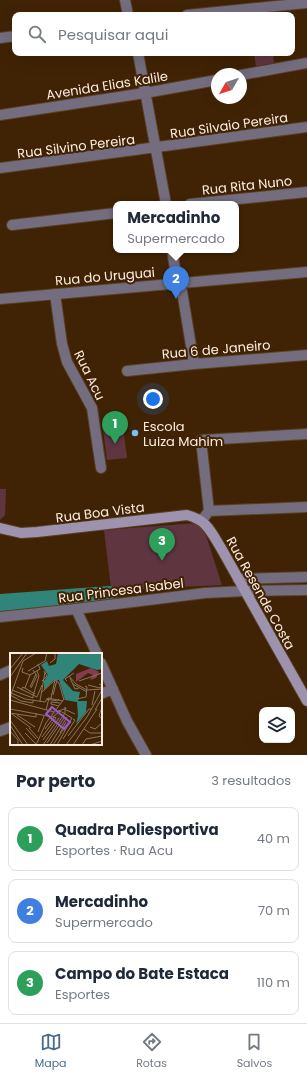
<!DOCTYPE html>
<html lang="pt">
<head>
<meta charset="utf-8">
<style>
	body { margin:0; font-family:Poppins,sans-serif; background:#f2f2f3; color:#1f2937 }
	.controls { position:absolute; right:12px; bottom:12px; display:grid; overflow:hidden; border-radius:8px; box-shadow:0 4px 16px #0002 }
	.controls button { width:36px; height:36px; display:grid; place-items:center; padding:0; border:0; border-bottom:1px solid #e0e1e3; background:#fff; color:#1f2937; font:20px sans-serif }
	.compass { position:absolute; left:211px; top:68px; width:36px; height:36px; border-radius:50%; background:#fff; box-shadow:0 4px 16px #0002; rotate:231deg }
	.you { position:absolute; left:153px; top:399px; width:14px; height:14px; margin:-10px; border:3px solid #fff; border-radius:50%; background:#1a73e8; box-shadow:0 0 0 6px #1a73e833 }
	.badge { display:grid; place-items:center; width:26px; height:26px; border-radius:50%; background:#476c8d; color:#fff; font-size:13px; font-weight:700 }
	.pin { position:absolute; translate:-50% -33px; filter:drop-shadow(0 1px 2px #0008) }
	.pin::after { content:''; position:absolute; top:21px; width:14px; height:12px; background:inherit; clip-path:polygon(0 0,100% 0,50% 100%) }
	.popup { position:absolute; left:113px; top:201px; width:126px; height:52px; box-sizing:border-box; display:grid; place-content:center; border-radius:8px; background:#fff; filter:drop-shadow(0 1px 3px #0005); font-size:13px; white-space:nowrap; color:#747a83 }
	.popup b { font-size:15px; color:#1f2937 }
	.popup::after { content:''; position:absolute; left:50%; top:100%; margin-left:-8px; border:8px solid transparent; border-top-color:#fff }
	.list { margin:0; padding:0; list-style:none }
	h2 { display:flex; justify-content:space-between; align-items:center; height:52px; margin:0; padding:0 16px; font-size:17px }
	h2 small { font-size:13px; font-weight:400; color:#747a83 }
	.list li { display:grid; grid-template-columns:26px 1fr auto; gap:12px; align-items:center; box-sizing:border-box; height:64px; margin:0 8px 8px; padding:0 8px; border:1px solid #e0e1e3; border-radius:8px }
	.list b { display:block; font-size:15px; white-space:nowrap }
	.list p { margin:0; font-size:13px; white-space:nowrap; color:#747a83 }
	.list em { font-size:13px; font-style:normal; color:#747a83 }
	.icon { flex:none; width:22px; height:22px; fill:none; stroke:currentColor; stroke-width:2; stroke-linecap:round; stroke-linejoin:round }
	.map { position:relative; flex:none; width:307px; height:755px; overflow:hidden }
	.search { position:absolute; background:#fff; box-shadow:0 4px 16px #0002; left:12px; right:12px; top:12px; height:44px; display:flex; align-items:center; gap:10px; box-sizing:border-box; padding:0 14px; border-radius:8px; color:#747a83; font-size:15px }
	.sheet { height:268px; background:#fff }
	nav { display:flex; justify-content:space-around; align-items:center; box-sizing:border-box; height:56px; border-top:1px solid #e0e1e3; background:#fff; font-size:11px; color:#747a83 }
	nav a { display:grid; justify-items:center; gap:2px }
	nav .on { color:#476c8d }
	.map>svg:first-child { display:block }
	.park { fill:#5f3540 }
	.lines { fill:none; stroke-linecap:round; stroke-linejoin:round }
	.river { stroke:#318479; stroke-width:18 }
	.minor-casing { stroke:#5a3f23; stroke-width:12 }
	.tertiary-casing { stroke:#5a3f23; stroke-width:12 }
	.secondary-casing { stroke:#5a3f23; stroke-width:12 }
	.minor { stroke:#746d7f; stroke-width:10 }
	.tertiary { stroke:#746d7f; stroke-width:10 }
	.secondary { stroke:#9d93ae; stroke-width:10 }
	.poi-dot { fill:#78bff7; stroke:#402304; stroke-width:1.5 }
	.labels { text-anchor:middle; stroke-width:4; stroke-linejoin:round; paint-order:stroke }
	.street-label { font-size:13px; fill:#fdede0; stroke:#402304 }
	.poi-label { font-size:13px; fill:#fdede0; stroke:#402304; text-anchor:start }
	.inset-road { fill:none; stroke:#8c745c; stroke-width:1 }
	.view { fill:#9c5cc7; fill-opacity:0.15; stroke:#9c5cc7; stroke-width:2 }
	.inset-edge { fill:none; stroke:#fdede0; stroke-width:2 }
</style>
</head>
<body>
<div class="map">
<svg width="307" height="755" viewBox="0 0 307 755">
	<rect width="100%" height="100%" fill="#402304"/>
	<path class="park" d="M254,53H273L274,63L256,66Z
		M123,427L127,458L107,460L103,429Z
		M0,489H6L5,515L0,520Z
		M197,523V525L204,529L222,585L114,590V588H111L104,530Z"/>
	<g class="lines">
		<path class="river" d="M0,603L109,595"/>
		<g class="minor-casing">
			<path id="minor" d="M125,0L128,15
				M187,15L307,3
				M0,38L15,36
				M138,53L166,204
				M241,75L307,63
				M0,115L145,93L217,80
				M0,168L307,127
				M190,204L307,192
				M12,225L116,213
				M172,250L176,275L182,291L194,364
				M55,294L62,344L67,362L92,408L101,468
				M127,371L194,364L307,355
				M209,511L201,440L307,434
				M202,520L209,511L307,507
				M76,609L97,654
				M0,617L76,609L205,593L245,591
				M101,663L127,721L146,755
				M0,675L11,670
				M101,694L113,689
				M0,731L11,727"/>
		</g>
		<g class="tertiary-casing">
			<path id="tertiary" d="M0,299L307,272
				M238,579L307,577
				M245,591L307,590"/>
		</g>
		<g class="secondary-casing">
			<path id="secondary" d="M0,528L21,533L37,532L187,515C207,520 211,532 221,548L307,701"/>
		</g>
		<use href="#minor" class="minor"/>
		<use href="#tertiary" class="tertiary"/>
		<use href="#secondary" class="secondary"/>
	</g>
	<circle class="poi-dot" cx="135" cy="433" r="4"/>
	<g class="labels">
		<g class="street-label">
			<text transform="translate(107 85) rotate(-9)" y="5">Avenida Elias Kalile</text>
			<text transform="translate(229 125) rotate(-8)" y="5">Rua Silvaio Pereira</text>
			<text transform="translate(76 146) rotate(-7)" y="5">Rua Silvino Pereira</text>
			<text transform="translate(247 185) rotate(-6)" y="5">Rua Rita Nuno</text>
			<text transform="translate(105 276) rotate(-5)" y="5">Rua do Uruguai</text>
			<text transform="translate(216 349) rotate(-5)" y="5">Rua 6 de Janeiro</text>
			<text transform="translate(90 375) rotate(64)" y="5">Rua Acu</text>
			<text transform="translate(100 512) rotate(-7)" y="5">Rua Boa Vista</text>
			<text transform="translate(121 590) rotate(-7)" y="5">Rua Princesa Isabel</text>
			<text transform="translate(261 593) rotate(61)" y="5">Rua Resende Costa</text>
		</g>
		<g class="poi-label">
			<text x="143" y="431">Escola<tspan x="143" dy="15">Luiza Mahim</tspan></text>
		</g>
	</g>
	<g transform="translate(10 653)">
		<rect width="92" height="92" fill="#402304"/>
		<path d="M81,15L89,19L86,25L80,27L83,22L78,20L66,29V21Z" fill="#853c52"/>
		<path d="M48,0H92V16L87,17L69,11L53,27L63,38L70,39L68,48H77L76,59L66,71L68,63L67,49L55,47L49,27H44L34,37V28L38,22L31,12L37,8L39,13L46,11Z" fill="#318479"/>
		<path class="inset-road" d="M40,10L45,6V0M13,15L12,19L20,22M0,16L13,0M18,18L35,8L37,0M20,22L30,16L28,11M59,23L66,31L77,37L92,36M0,24L17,0M60,25L65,36L69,35M45,27L49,30L54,47M32,28L37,23L34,18M57,28L55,26L64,20M69,28L92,20M63,31L77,39M78,32L90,35L92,32L89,31M7,34L27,44L32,32M20,34L26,21M15,35L20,22M21,35L27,23L23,17M2,37L23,45V43M11,37L13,34L25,41M32,39L45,27M1,40L15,46L35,49L38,45L53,48M0,42L11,48L23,50V47M43,42L47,27M23,43L29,23L27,18M0,44L13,8L26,0M41,45L45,27M36,46L47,48L49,46M67,46L76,44L77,34L75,33M0,47L44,59M30,48L35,19M82,52L85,38M49,53L41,51V49L50,50M0,56L43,64L50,58L62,65L47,92M36,57L39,45M85,57L92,45M48,58L54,56L65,61M0,60L26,64V60M2,61L21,75M7,62L25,74M91,65L89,63L92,54M0,67L18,92M0,72L13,92M80,74L85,76L92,70M16,75L26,86M19,75L28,85M35,76L44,64M74,76L80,80H92M0,78L8,87V92M28,79L34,63M15,80L26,91M50,80L56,69M58,83L79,56H81M32,84L46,65L44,64M53,86L65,67L63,66M33,87L49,65M37,90L54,65M26,92L36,70L54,46M33,92L55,60V54L56,56M40,92L57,64M43,92L53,77M56,92L77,64L92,37M63,92L87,56M72,92L76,86L92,83M80,92L92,88"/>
		<path class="view" d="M42,54L60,69L54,76L36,61Z"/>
		<rect width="92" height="92" class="inset-edge"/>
	</g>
</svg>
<div class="controls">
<button><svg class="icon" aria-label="layers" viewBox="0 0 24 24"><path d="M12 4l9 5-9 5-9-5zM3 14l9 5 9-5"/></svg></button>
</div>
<svg class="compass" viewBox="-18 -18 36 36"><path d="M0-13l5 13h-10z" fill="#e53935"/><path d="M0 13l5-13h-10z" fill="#747a83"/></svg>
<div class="you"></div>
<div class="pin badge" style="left:115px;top:444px;background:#2e9e5b">1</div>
<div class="pin badge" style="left:176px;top:299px;background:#3f7fe0">2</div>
<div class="popup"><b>Mercadinho</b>Supermercado</div>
<div class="pin badge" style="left:162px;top:561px;background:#2e9e5b">3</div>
<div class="search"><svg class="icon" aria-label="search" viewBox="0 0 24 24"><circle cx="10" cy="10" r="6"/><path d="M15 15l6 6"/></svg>Pesquisar aqui</div>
</div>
<section class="sheet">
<h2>Por perto<small>3 resultados</small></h2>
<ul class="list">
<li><span class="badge" style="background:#2e9e5b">1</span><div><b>Quadra Poliesportiva</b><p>Esportes · Rua Acu</p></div><em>40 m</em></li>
<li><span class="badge" style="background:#3f7fe0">2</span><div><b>Mercadinho</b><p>Supermercado</p></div><em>70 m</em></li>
<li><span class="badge" style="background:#2e9e5b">3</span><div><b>Campo do Bate Estaca</b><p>Esportes</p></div><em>110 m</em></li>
</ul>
</section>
<nav>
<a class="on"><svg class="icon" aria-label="map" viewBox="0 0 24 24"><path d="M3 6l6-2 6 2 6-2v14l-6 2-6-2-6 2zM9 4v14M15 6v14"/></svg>Mapa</a>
<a><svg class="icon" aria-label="directions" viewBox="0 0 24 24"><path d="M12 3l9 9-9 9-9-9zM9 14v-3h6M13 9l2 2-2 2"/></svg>Rotas</a>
<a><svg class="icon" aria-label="saved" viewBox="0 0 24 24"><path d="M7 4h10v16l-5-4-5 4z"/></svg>Salvos</a>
</nav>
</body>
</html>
